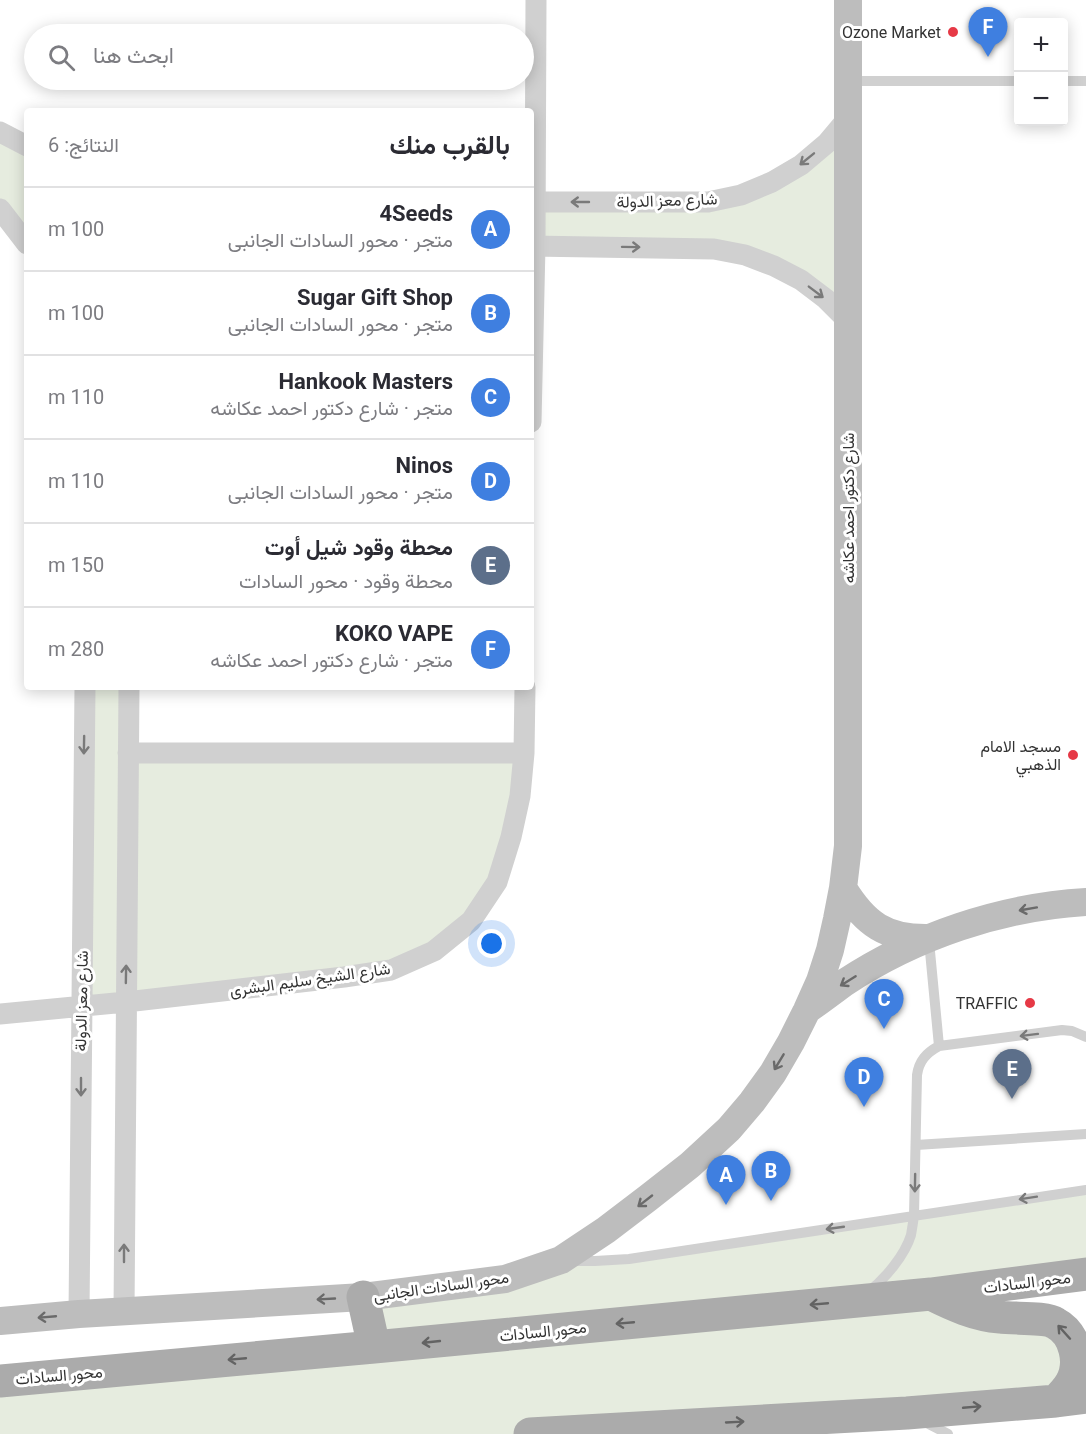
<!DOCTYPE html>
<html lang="ar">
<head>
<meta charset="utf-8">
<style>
	body { margin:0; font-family:Roboto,Vazirmatn,sans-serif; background:#f7f7f7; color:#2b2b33; direction:rtl }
	.controls { position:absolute; right:18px; top:18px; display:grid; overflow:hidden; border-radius:6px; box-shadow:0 3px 15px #0003 }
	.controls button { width:54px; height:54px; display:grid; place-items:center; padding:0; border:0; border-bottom:2px solid #e1e1e2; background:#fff; color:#2b2b33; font:30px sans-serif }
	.you { position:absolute; left:492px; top:944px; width:21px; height:21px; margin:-15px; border:4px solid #fff; border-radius:50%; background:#1a73e8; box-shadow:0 0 0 9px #1a73e833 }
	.badge { display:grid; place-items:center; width:39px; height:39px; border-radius:50%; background:#2563eb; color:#fff; font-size:20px; font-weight:700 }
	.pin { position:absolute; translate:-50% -50px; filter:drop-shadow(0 2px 3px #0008) }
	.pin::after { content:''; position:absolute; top:32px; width:21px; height:18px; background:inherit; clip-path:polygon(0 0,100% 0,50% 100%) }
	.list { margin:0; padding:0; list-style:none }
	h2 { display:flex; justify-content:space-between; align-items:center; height:78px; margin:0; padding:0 24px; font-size:26px }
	h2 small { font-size:20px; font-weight:400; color:#7c7c81 }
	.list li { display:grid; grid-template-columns:39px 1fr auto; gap:18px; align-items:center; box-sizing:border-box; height:84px; padding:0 24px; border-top:2px solid #e1e1e2 }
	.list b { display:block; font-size:22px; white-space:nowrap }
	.list p { margin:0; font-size:20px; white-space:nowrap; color:#7c7c81 }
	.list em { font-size:20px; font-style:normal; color:#7c7c81 }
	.icon { flex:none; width:33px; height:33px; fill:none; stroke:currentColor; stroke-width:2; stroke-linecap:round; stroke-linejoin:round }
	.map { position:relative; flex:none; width:1086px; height:1434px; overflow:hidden; direction:ltr }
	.search { position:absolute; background:#fff; box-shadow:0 3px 15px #0003; left:24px; top:24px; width:510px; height:66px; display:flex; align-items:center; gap:15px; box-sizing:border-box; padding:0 21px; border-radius:33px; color:#7c7c81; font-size:22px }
	.panel { position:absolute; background:#fff; box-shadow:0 3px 15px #0003; left:24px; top:108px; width:510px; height:582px; border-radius:6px; direction:rtl }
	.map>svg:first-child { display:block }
	.green { fill:#e6ecdf }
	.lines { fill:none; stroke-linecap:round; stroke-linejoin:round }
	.lane { stroke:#d0d0d0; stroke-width:10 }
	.street { stroke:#d0d0d0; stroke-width:21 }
	.secondary { stroke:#bdbdbd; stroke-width:28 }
	.primary { stroke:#ababab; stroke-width:33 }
	.oneway { stroke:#7a7a7a }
	.oneway2 { stroke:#6a6a6a }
	.oneway3 { stroke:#636363 }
	.poi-dot { fill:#e63946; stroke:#fff; stroke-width:2 }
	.labels { text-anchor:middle; stroke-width:6; stroke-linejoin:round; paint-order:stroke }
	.poi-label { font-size:16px; fill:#333; stroke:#fff; text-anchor:end }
	.street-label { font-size:16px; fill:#333; stroke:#fff }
</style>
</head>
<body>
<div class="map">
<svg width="1086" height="1434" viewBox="0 0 1086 1434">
	<rect width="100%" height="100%" fill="#fff"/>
	<path class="green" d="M848,118V321L745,255L535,246L531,202H708L772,182Z
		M0,132L27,146V244L0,209Z
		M85,687H129L128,753H524L520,796L471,921L391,970L81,1006Z
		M1086,1190V1274L926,1293L1054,1321L1072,1383L571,1434H0V1381L374,1347L363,1297L595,1261Z"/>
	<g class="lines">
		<path class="lane" d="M848,81H1018
			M1064,81H1086
			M929,941L939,1046
			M916,1145L1086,1134
			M573,1261H595L629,1259L1086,1190
			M868,1292C885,1279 905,1255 911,1235C912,1229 913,1223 914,1216L917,1075C919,1061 926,1053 939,1046L1062,1030L1072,1031L1086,1037
			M923,1421L948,1434"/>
		<path class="street" d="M0,132L27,146
			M531,202H708L741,195L772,182L801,165L827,143L848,118
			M0,209L27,244
			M531,246L714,249L745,255L774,266L801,280L826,299L848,321
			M531,422L535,246L536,0
			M128,753H524
			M0,1014L126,1002L344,977L391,970L434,951L471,921L497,882L511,837L520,796L524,753L525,687
			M124,1312L129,687
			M79,1314L85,687"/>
		<path class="secondary" d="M843,888C865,924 886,939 929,938
			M807,1010C820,1001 832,992 844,983C915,936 1001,907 1086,902
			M0,1321L79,1314L363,1297L505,1279L561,1260L606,1230L648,1198L690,1165L729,1129L752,1102L773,1073L791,1042L807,1010L820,981L830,950L837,919L843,888L848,846V0"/>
		<path class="primary" d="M931,1294C953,1305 975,1315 1000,1317C1013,1319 1046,1317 1055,1323C1076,1334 1082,1364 1071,1383C1067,1390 1062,1395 1056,1401
			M363,1297L374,1347
			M0,1381L374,1347L931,1294L1086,1274
			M530,1434L907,1413L1056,1401L1086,1397"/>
	</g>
	<defs><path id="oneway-shaft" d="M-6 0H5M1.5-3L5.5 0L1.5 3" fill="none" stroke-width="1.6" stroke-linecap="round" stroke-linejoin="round" transform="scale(1.5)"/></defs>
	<g class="oneway">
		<use href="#oneway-shaft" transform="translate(807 159) rotate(141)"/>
		<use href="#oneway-shaft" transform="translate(580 202) rotate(180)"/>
		<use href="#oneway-shaft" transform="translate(631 247) rotate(1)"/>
		<use href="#oneway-shaft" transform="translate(816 292) rotate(37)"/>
		<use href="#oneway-shaft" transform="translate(84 745) rotate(91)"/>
		<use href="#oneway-shaft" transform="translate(126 974) rotate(-89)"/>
		<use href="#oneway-shaft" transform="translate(1029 1035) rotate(173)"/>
		<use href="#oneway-shaft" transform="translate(81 1087) rotate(90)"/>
		<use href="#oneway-shaft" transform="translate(915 1183) rotate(91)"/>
		<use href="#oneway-shaft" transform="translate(1028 1198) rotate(171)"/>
		<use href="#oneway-shaft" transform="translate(835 1228) rotate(172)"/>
		<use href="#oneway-shaft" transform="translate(124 1253) rotate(-90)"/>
	</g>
	<g class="oneway2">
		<use href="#oneway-shaft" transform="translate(1028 909) rotate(170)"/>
		<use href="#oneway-shaft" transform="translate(848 981) rotate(148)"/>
		<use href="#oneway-shaft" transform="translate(779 1062) rotate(121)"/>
		<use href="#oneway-shaft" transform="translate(645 1201) rotate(142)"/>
		<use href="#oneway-shaft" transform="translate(326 1299) rotate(177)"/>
		<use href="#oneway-shaft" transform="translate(47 1317) rotate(175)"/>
	</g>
	<g class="oneway3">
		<use href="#oneway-shaft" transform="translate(819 1304) rotate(175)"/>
		<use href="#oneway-shaft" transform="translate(625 1323) rotate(175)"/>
		<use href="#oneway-shaft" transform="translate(1064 1332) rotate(-132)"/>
		<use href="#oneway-shaft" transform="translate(431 1342) rotate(174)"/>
		<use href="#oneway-shaft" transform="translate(237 1359) rotate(175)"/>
		<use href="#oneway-shaft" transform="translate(972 1407) rotate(-5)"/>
		<use href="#oneway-shaft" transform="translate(735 1422) rotate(-3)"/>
	</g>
	<g class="poi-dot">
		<circle cx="953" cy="32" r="6"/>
		<circle cx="1073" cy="755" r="6"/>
		<circle cx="1030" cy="1003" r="6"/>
	</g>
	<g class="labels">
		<g class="poi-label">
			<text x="941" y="38">Ozone Market</text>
			<text x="1061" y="752">مسجد الامام<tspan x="1061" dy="18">الذهبي</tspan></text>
			<text x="1018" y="1009">TRAFFIC</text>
		</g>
		<g class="street-label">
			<text transform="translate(667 200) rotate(-2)" y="6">شارع معز الدولة</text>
			<text transform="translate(848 508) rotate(-90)" y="6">شارع دكتور احمد عكاشه</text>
			<text transform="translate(310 979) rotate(-8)" y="6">شارع الشيخ سليم البشرى</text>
			<text transform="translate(81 1001) rotate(-89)" y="6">شارع معز الدولة</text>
			<text transform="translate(1027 1282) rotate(-7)" y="6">محور السادات</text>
			<text transform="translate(441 1286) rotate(-8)" y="6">محور السادات الجانبى</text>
			<text transform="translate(543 1331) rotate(-6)" y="6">محور السادات</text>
			<text transform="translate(59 1375) rotate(-5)" y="6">محور السادات</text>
		</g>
	</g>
</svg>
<div class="controls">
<button>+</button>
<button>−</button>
</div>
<div class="you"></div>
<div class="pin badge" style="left:726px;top:1205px;background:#3f7fe0">A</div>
<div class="pin badge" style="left:771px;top:1201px;background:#3f7fe0">B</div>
<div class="pin badge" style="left:884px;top:1029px;background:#3f7fe0">C</div>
<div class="pin badge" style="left:864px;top:1107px;background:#3f7fe0">D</div>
<div class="pin badge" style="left:1012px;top:1099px;background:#5c6f8a">E</div>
<div class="pin badge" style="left:988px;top:57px;background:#3f7fe0">F</div>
<div class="search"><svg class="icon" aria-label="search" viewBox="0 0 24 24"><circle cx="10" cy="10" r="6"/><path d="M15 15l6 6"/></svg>ابحث هنا</div>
<section class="panel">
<h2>بالقرب منك<small>النتائج: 6</small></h2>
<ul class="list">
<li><span class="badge" style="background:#3f7fe0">A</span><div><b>4Seeds</b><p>متجر · محور السادات الجانبى</p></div><em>100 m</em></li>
<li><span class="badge" style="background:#3f7fe0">B</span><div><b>Sugar Gift Shop</b><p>متجر · محور السادات الجانبى</p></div><em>100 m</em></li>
<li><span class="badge" style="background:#3f7fe0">C</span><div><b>Hankook Masters</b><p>متجر · شارع دكتور احمد عكاشه</p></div><em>110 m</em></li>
<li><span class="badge" style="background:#3f7fe0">D</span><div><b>Ninos</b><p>متجر · محور السادات الجانبى</p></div><em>110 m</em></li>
<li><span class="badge" style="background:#5c6f8a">E</span><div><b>محطة وقود شيل أوت</b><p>محطة وقود · محور السادات</p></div><em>150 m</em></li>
<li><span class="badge" style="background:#3f7fe0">F</span><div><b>KOKO VAPE</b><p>متجر · شارع دكتور احمد عكاشه</p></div><em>280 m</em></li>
</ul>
</section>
</div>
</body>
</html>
